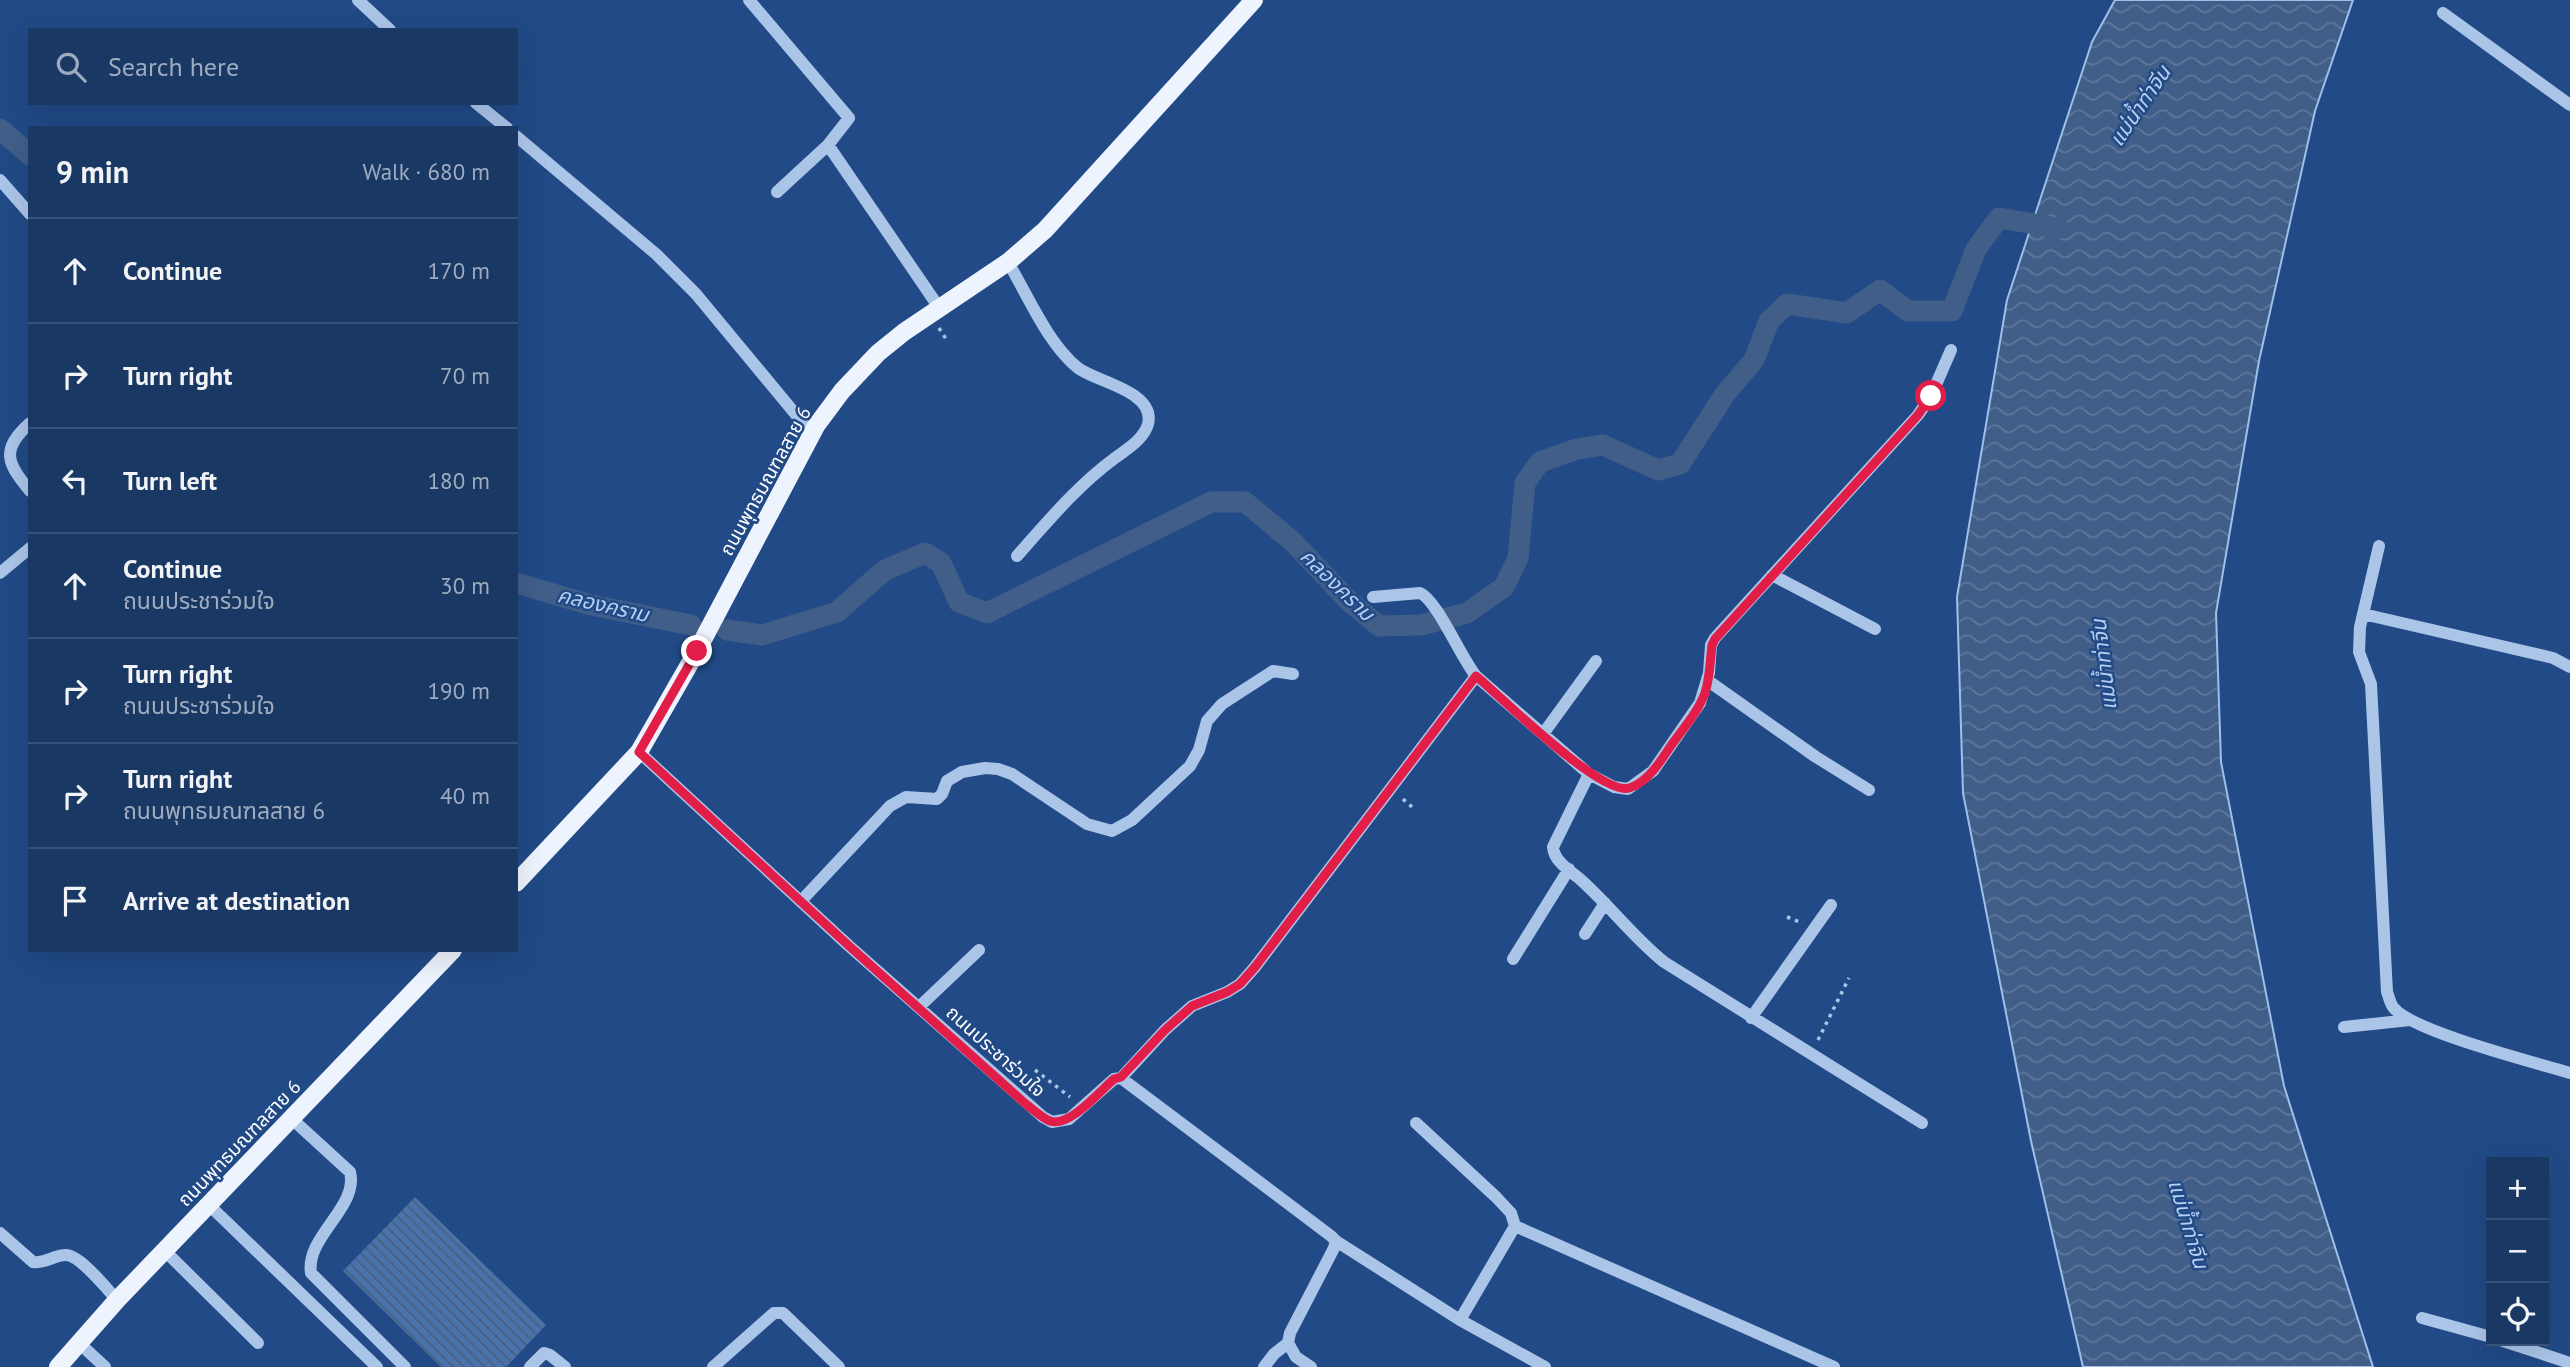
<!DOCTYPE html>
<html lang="en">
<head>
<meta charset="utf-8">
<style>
	body { margin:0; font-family:"PT Sans","Noto Sans Thai",sans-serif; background:#26436d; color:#f1f3f6 }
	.controls { position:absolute; right:21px; bottom:21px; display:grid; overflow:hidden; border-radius:0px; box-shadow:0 7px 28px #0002 }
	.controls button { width:63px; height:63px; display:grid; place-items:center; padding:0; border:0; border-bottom:2px solid #375278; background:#193864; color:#f1f3f6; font:35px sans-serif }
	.stop { position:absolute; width:21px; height:21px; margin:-16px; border:5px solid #e11d48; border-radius:50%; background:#fff }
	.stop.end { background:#e11d48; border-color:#fff; box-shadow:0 2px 7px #0008 }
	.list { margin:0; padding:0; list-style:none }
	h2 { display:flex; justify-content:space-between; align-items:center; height:91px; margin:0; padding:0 28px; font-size:30px }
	h2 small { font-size:23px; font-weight:400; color:#9facbf }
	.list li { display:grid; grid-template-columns:46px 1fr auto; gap:21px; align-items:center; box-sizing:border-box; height:105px; padding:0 28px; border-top:2px solid #375278 }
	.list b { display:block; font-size:26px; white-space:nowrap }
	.list p { margin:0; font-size:23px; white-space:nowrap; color:#9facbf }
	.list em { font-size:23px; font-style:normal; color:#9facbf }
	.icon { flex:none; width:38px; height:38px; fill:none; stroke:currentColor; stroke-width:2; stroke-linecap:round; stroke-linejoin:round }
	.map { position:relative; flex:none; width:2570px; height:1367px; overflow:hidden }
	.search { position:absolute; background:#193864; box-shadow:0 7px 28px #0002; left:28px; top:28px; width:490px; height:77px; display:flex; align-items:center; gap:18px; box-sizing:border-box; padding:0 24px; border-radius:0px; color:#9facbf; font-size:26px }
	.panel { position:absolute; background:#193864; box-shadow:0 7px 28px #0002; left:28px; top:126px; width:490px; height:826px; border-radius:0px }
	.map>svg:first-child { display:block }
	.water { fill:url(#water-waves); stroke:#9fbfeb; stroke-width:2 }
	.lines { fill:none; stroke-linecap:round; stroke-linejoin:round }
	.canal { stroke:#415e89; stroke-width:21 }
	.building { fill:url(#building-back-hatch) }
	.path { stroke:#abc5e9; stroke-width:3.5; stroke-dasharray:3.5 5; stroke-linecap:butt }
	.minor { stroke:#abc5e9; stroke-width:12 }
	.major { stroke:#eef4fe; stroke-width:18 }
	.route { stroke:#e11d48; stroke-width:9 }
	.labels { text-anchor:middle; stroke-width:5; stroke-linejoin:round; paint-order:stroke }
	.street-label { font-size:19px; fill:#fff; stroke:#214a86 }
	.water-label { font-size:21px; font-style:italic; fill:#b7cff1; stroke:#214a86 }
</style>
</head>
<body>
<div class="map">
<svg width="2570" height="1367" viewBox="0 0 2570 1367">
	<defs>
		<pattern id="water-waves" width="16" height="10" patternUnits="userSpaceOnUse" patternTransform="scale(1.75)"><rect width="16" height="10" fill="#415e89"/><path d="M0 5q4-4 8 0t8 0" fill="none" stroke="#5e769b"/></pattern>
		<pattern id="building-back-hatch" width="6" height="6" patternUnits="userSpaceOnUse" patternTransform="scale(1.75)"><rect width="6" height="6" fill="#4a73ae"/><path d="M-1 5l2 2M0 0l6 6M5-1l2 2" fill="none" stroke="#4b5e78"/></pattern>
	</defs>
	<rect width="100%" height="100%" fill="#214a86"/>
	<path class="water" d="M2115,0H2353L2315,111L2259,361L2216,613L2221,762L2284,1086L2373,1367H2083L2031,1141L1963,793L1957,597L2007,300L2092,42Z"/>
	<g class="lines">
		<path class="canal" d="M0,129L30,155
			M516,583L591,605L691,625
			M727,630L762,635L837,612L885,570L925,553L941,563L959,602L987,613L1211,502H1245L1292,541L1350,602L1379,626L1421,625L1467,613L1504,587L1518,558L1525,483L1540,462L1577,449L1603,445L1658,470L1680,464L1725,394L1754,360L1769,321L1787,304L1847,313L1880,290L1908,311H1952L1976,249L1999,218L2058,228"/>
	</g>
	<path class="building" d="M415,1197L546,1325L506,1367H441L343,1271Z"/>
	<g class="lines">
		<path class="path" d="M939,328L948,342
			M1403,799L1412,807
			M1787,917L1800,922
			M1818,1040L1849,978
			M1035,1070L1070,1097"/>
		<path class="minor" d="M358,0L390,30
			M749,0L849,118L828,145L777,192
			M2443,13L2570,105
			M476,103L507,128
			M516,136L656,254L696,294L812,434
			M828,145L940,309
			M0,180L30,214
			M1008,262C1028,296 1048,344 1078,368C1096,382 1156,391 1148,424C1144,439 1127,449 1115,458C1078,485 1048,521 1017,556
			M30,423C0,450 7,463 30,491
			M2379,546L2360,627L2359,652L2371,684L2387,992C2389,997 2390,1003 2393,1007C2410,1031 2537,1063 2570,1073
			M0,573L30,548
			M1772,575L1875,629
			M1373,597L1420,593C1437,600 1461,658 1476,676L1589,774L1614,787L1628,789L1653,771L1700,703L1709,673L1711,645L1715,638L1918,415L1931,396L1951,350
			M2363,614L2506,647L2553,658L2570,667
			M1707,680L1816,757L1869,790
			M1543,734L1596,661
			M639,752L848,945L1043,1117L1052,1122L1069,1119L1114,1079L1121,1078L1331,1236L1336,1241L1334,1248L1290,1333L1288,1343L1296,1357L1311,1367
			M1589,774L1553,847C1554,862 1571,871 1581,880C1610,906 1634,938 1664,962L1922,1123
			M802,900L890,806L906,797L937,799L942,794L947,781L962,772L985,768L998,769L1012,774L1087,824L1112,831L1132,820L1190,766L1199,750L1207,721L1222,704L1273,671L1293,674
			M1585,934L1605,903
			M1513,959L1569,869
			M919,1007L979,950
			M1751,1018L1831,905
			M2344,1027L2410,1020
			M1121,1078L1165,1030L1192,1006L1227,992L1240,984L1255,967L1476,676
			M292,1119L350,1172C359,1207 305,1237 311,1273L405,1367
			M1416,1123L1496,1197L1511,1213L1515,1226
			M209,1205L377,1367
			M0,1233L33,1262C44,1264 54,1255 66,1255C80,1255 107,1289 117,1300
			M1336,1241L1460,1320L1545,1367
			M165,1251L258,1343
			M2422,1318L2491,1337
			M1460,1320L1515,1226L1834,1367
			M2503,1341L2570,1363
			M79,1343L105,1367
			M530,1367L544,1353L550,1355L565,1367
			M713,1367L766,1320L774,1313H783L839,1367
			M1264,1367L1274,1354L1288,1343"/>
		<path class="major" d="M516,883L639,752L697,651L816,426L842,391L878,353L904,332L1008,262L1045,230L1254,0
			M58,1367L117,1300L453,950"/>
	</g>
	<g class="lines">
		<path class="route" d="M697,651L639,752L848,945L1027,1105C1034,1110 1042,1118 1050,1121C1069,1128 1100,1091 1114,1079L1121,1077L1165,1030L1192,1006L1227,992L1240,984L1255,967L1476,676C1501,697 1601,796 1629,788C1647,783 1661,761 1670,747C1682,730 1698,712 1705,693C1710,678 1710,661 1712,645L1715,639L1918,415L1931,396"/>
	</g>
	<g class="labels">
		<g class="street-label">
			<text transform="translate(765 481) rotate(-61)" y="7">ถนนพุทธมณฑลสาย 6</text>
			<text transform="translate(996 1051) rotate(42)" y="7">ถนนประชาร่วมใจ</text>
			<text transform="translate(239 1143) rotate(-46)" y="7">ถนนพุทธมณฑลสาย 6</text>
		</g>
		<g class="water-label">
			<text transform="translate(2140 106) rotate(-56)" y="7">แม่น้ำท่าจีน</text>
			<text transform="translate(1337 585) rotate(44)" y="7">คลองคราม</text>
			<text transform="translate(603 605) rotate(13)" y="7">คลองคราม</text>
			<text transform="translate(2104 665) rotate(-97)" y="7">แม่น้ำท่าจีน</text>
			<text transform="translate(2188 1224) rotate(73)" y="7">แม่น้ำท่าจีน</text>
		</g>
	</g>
</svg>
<div class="controls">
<button>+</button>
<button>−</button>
<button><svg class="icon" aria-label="locate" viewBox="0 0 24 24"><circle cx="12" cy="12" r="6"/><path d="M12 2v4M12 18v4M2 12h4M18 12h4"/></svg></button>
</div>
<div class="stop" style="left:1931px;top:396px"></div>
<div class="stop end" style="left:697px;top:651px"></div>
<div class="search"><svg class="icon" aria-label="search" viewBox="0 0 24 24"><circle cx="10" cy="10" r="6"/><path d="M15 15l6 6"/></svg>Search here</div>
<section class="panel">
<h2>9 min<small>Walk · 680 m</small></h2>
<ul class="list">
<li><svg class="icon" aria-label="ahead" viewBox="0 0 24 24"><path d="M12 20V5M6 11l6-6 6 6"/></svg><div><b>Continue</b></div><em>170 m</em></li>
<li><svg class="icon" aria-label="right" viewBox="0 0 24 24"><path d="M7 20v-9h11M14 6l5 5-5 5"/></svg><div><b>Turn right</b></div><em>70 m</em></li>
<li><svg class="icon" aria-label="left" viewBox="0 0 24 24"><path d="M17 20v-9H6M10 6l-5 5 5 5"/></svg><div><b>Turn left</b></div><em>180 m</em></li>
<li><svg class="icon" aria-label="ahead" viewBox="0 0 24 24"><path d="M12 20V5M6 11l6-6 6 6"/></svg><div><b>Continue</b><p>ถนนประชาร่วมใจ</p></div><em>30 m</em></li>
<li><svg class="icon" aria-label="right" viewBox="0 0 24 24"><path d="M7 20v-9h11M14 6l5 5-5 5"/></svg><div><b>Turn right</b><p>ถนนประชาร่วมใจ</p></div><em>190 m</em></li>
<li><svg class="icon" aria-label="right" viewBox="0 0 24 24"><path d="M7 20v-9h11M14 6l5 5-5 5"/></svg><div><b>Turn right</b><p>ถนนพุทธมณฑลสาย 6</p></div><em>40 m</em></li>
<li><svg class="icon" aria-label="arrive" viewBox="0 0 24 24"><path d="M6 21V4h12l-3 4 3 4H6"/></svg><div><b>Arrive at destination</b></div></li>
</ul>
</section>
</div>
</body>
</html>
